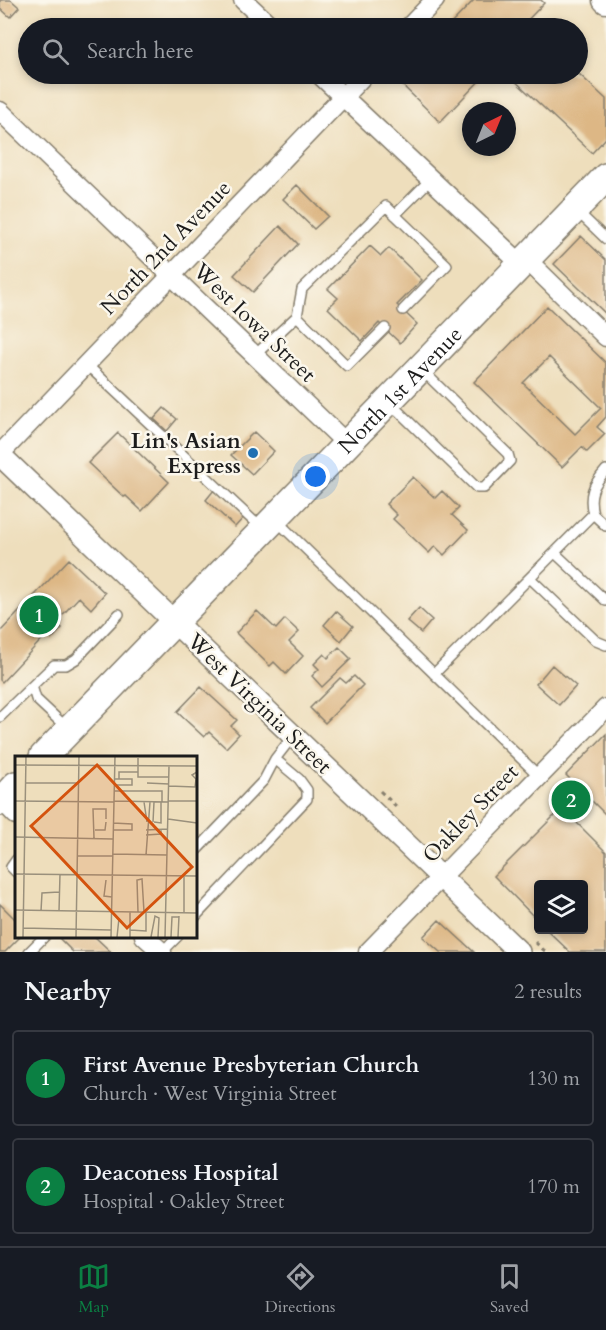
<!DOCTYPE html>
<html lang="en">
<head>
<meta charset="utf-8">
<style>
	body { margin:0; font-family:Cardo,serif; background:#242831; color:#f1f3f6 }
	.controls { position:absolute; right:18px; bottom:18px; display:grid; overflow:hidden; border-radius:6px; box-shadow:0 3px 9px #0003 }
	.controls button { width:54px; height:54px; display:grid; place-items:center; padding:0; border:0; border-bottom:2px solid #363941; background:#171b24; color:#f1f3f6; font:30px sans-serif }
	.compass { position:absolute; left:462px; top:102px; width:54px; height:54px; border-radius:50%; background:#171b24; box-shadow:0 3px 9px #0003; rotate:43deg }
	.you { position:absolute; left:316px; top:477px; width:21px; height:21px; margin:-15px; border:4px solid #fff; border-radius:50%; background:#1a73e8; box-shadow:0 0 0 9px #1a73e833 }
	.badge { display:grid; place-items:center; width:39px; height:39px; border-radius:50%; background:#0b8043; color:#fff; font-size:20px; font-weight:700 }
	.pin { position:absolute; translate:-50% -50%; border:3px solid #fff; box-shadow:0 2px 6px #0006 }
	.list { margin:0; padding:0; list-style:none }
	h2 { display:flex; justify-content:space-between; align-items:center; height:78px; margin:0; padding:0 24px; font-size:26px }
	h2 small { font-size:20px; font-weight:400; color:#9ea1a6 }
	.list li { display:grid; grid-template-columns:39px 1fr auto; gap:18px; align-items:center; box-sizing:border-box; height:96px; margin:0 12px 12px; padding:0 12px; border:2px solid #363941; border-radius:6px }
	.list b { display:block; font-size:22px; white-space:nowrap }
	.list p { margin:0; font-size:20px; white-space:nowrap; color:#9ea1a6 }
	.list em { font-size:20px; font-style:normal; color:#9ea1a6 }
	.icon { flex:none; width:33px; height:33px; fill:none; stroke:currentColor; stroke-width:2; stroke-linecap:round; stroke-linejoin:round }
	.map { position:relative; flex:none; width:606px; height:952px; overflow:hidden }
	.search { position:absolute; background:#171b24; box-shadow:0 3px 9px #0003; left:18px; right:18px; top:18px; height:66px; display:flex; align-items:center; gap:15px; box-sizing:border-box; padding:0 21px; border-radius:33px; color:#9ea1a6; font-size:22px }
	.sheet { height:294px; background:#171b24 }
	nav { display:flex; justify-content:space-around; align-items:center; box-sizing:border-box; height:84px; border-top:2px solid #363941; background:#171b24; font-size:16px; color:#9ea1a6 }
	nav a { display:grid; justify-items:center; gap:3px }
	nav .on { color:#0b8043 }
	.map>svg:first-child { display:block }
	.building { fill:#ddb785; fill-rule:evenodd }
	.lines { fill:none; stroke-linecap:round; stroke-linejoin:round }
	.service-casing { stroke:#857d6c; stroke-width:12 }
	.minor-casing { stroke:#857d6c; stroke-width:21 }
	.tertiary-casing { stroke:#857d6c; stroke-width:24 }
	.secondary-casing { stroke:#857d6c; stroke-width:27 }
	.primary-casing { stroke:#857d6c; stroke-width:30 }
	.path { stroke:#857d6c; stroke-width:3; stroke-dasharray:4.5 4.5; stroke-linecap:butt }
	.service { stroke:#fff; stroke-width:9 }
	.minor { stroke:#fff; stroke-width:18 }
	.tertiary { stroke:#fff; stroke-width:21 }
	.secondary { stroke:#fff; stroke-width:24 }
	.primary { stroke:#fff; stroke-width:27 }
	.poi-dot { fill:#1f6fb2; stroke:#fbf7ec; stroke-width:2 }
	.labels { text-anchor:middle; stroke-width:5; stroke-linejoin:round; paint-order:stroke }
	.street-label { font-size:22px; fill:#1c1c1c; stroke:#fbf7ec }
	.poi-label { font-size:22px; font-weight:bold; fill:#1c1c1c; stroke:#fbf7ec; text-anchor:end }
	.inset-road { fill:none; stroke:#9a907c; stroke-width:1.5 }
	.view { fill:#d4530e; fill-opacity:0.15; stroke:#d4530e; stroke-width:3 }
	.inset-edge { fill:none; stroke:#1c1c1c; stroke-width:3 }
</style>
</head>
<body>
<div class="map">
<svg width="606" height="952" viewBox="0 0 606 952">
	<rect width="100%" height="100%" fill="#fbf7ec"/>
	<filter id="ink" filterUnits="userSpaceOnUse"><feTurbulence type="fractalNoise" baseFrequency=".0167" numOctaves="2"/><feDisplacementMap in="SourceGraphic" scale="12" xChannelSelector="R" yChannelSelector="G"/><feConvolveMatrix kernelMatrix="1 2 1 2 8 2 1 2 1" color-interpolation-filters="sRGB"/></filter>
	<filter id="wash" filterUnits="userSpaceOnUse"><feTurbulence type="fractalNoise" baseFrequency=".008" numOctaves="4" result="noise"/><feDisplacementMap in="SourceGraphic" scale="24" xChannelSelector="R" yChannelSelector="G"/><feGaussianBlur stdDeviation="1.35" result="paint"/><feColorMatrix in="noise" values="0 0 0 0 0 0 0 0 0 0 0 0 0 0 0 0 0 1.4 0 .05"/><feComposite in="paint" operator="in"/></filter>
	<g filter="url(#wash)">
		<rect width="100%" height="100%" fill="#eedebc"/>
		<g id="blocks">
			<path class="building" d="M0,0H11L19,7L10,17L0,8Z
				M474,0H541L544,3L520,28H447Z
				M403,74H486L440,122L397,80Z
				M514,74H579L606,99V138L592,153L511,77Z
				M297,185L328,216L314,229L283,199Z
				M280,226L298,244L253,292L234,275Z
				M581,236L606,260V314L554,264Z
				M370,246L381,256L389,248L422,280L397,305L417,324L400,343L379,323L362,341L328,308L338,298L328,289Z
				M547,306L606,363V417L597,427L605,434L587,452L582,447L562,467L474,382ZM549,357L601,408L575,434L523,383Z
				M164,408L177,419L167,431L154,419Z
				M254,432L274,451L252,474L231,455Z
				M118,433L169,482L142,511L126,496L124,497L88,463Z
				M413,477L435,498L442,491L459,508L452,515L468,530L444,555L435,546L429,553L393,519L397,515L386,504Z
				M214,490L244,517L235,527L206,500Z
				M69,559L105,593L91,609L79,597L56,622L62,628L52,639L47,634L2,682L0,680V632Z
				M419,608L432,620L421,633L407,621Z
				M257,611L276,629L285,619L299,632L289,642L303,656L286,674L274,662L270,666L236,633Z
				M336,611L353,626L341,641L324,625Z
				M339,647L351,659L322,687L312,676L319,669L314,664L324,654L328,658Z
				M552,665L576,686L559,705L536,684Z
				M354,676L363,685L325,723L310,708L340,678L346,683Z
				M201,687L237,720L231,726L239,734L226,748L209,732L204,737L177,712Z
				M606,734V815L566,775Z
				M562,808L606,852V952H570L547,930H584V884H538V921L494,876Z
				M0,904L16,920V936H21L5,952H0Z
				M439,920L474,952H440L423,937Z
				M64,936H94L111,952H73L60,939Z"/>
		</g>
	</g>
	<g filter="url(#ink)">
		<use href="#blocks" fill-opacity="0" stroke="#857d6c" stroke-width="1.5"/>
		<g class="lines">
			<g class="service-casing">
				<path id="service" d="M577,211L606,239
					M395,215L431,179
					M297,316L347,366L385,328
					M255,355L297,316L302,289L386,206L447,265L403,310
					M86,364L261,528
					M391,404L477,488H484L510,461L508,454L422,370
					M593,514C588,495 593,485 606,470
					M276,520L539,776
					M555,553L606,601
					M530,578L596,641L606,645
					M434,674L593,514L606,526
					M0,717L32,686
					M68,729L36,699L32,686L54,665H66L76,659L119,614
					M275,759L293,736
					M195,852L264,780L275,759L299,779L307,790V799L195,917
					M16,860L11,867L16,872
					M29,952L45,936
					M162,952L178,936"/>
			</g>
			<g class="minor-casing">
				<path id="minor" d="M243,0L273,28
					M408,28L435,0
					M319,74L521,264
					M0,111L347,444
					M526,259L606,337
					M0,454L365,74
					M0,798L16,815
					M144,936L162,952
					M368,952L606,708"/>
			</g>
			<g class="tertiary-casing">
				<path id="tertiary" d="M0,455L519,952"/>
			</g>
			<g class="secondary-casing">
				<path id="secondary" d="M605,0L606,1"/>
			</g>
			<g class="primary-casing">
				<g id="primary">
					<path id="s1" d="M43,757L606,177"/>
					<path d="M0,802L16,785"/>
				</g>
			</g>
			<path class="path" d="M380,791L397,807
				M535,942L546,952"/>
			<use href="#service" class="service"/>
			<use href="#minor" class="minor"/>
			<use href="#tertiary" class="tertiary"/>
			<use href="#secondary" class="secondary"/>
			<use href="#primary" class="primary"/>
		</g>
	</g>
	<circle class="poi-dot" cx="253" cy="453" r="6"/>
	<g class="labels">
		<g class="street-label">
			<text transform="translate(165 247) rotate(-46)" y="8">North 2nd Avenue</text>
			<text transform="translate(255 322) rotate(44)" y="8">West Iowa Street</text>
			<text dy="8" stroke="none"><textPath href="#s1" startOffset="512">North 1st Avenue</textPath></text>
			<text transform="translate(260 703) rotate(44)" y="8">West Virginia Street</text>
			<text transform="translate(470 813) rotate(-46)" y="8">Oakley Street</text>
		</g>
		<g class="poi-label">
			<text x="241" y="448">Lin's Asian<tspan x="241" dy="25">Express</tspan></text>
		</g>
	</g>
	<g transform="translate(15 756)">
		<rect width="182" height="182" fill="#eedebc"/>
		<path class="inset-road" d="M107,0H131M123,2V21H154M0,9L182,10M104,23V16H123M10,27H63M132,27L154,28M99,29H117V23H99M154,30L180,31L181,23L177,19L182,16M99,35H147V46M0,45L99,46M99,45L153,46M153,45H182M129,46L132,66M153,63L182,67M138,66L139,46M139,66L146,67V46M80,74H90L91,66M98,74H117V68L98,67M131,74L153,73M131,79L146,78V73M0,81L98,83M79,82L78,53H91V63M98,98L152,99M131,99L135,46M62,100H98M0,118L182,120M169,120V157M91,124L89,140L97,141M0,154L182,157M26,155L27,137L44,136M44,155L45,118M123,156L122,124L127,123L129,156M8,172L96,174M115,174L131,175V156M8,181L11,0M61,181L64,0M96,181L100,0M102,181L104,162M115,181V156M136,181L140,160L144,162L143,181M150,181L154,10M156,181L157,161H164M163,181L164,160"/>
		<path class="view" d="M82,9L177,111L112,172L16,70Z"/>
		<rect width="182" height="182" class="inset-edge"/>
	</g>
</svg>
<div class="controls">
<button><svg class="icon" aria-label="layers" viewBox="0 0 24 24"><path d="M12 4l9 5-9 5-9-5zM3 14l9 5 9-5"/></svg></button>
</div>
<svg class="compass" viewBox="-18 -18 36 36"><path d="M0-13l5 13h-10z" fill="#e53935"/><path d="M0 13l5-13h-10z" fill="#9ea1a6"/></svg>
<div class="you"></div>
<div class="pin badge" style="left:39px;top:615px">1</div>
<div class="pin badge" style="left:571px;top:800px">2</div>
<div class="search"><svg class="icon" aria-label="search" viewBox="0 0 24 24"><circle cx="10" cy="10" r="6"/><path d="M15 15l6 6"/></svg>Search here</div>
</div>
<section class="sheet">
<h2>Nearby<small>2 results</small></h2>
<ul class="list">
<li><span class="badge">1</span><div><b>First Avenue Presbyterian Church</b><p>Church · West Virginia Street</p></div><em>130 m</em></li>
<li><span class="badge">2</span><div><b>Deaconess Hospital</b><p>Hospital · Oakley Street</p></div><em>170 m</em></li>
</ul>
</section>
<nav>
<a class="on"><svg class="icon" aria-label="map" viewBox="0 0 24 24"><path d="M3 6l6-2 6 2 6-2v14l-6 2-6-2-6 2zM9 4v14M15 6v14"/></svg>Map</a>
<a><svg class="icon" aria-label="directions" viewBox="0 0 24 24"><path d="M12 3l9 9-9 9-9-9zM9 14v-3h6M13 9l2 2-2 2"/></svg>Directions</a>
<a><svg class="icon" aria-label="saved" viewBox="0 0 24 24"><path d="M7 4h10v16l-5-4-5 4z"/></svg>Saved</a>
</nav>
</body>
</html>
